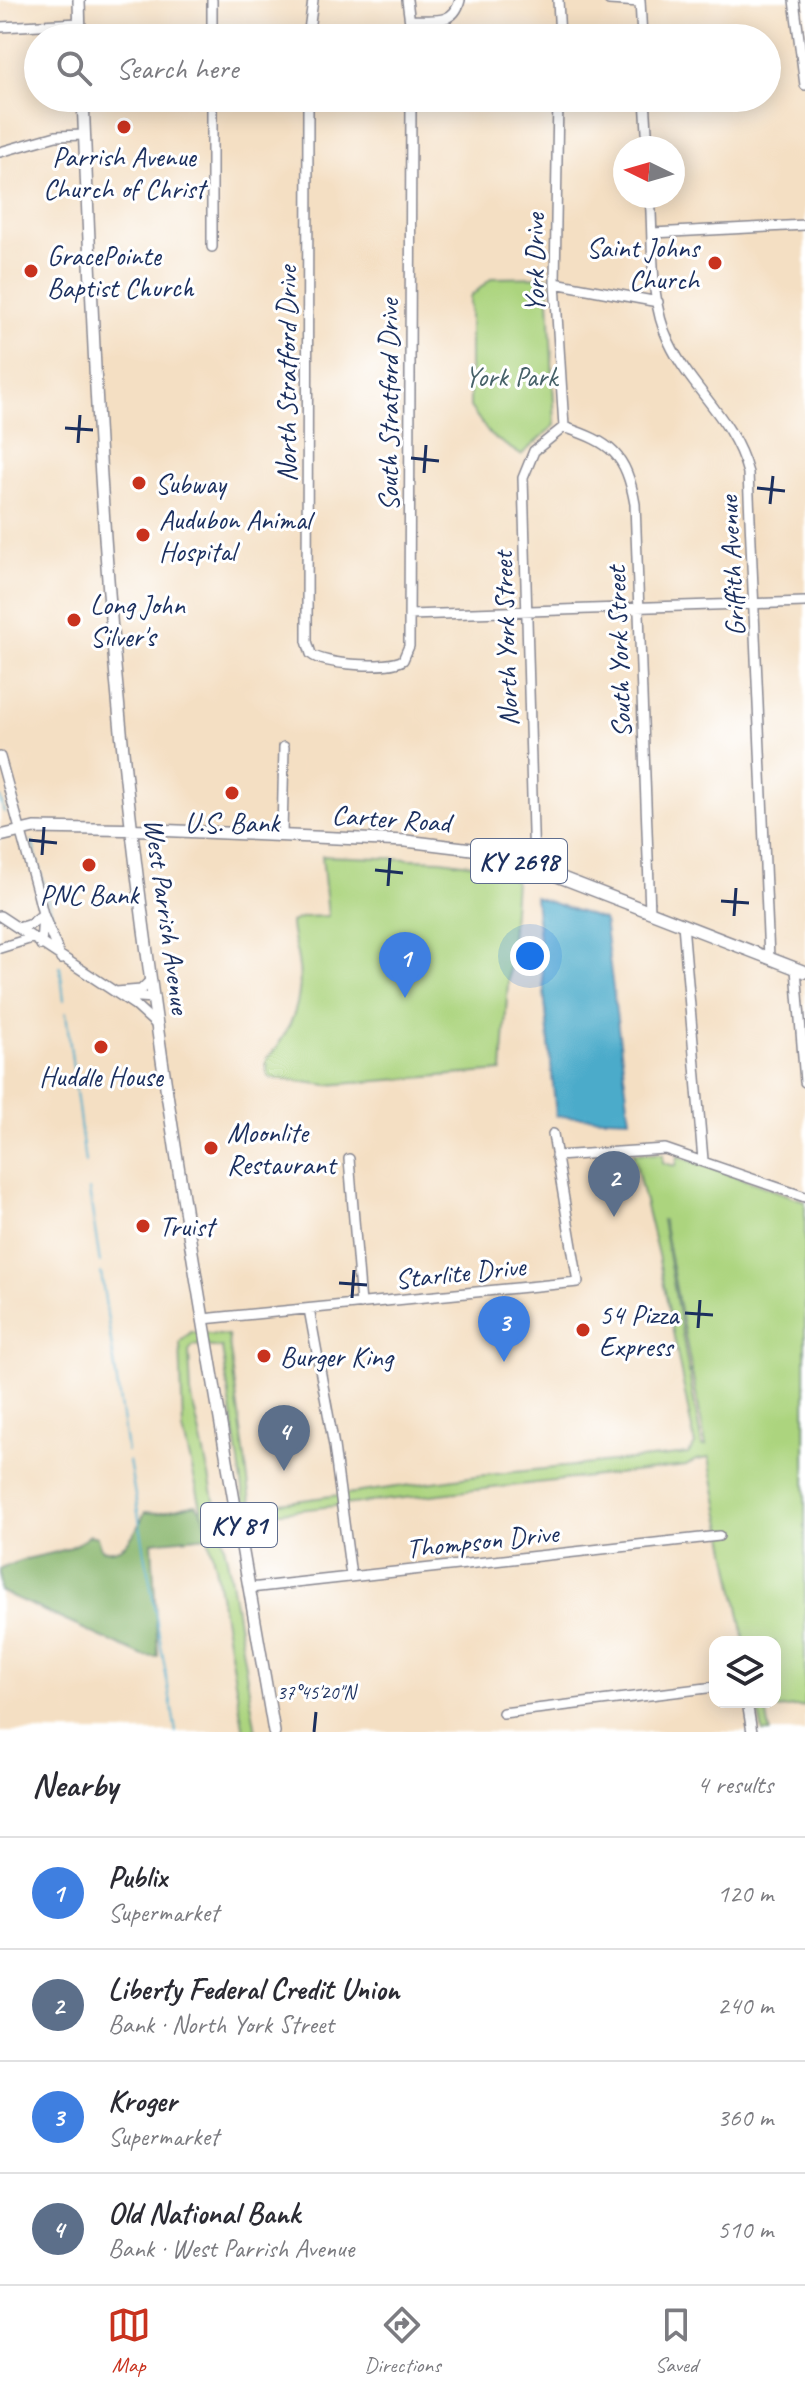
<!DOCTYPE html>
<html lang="en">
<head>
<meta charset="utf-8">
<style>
	body { margin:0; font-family:Caveat,sans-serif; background:#f2f2f3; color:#2b2b33 }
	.controls { position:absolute; right:24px; bottom:24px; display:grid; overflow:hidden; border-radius:16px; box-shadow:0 4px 20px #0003 }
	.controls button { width:72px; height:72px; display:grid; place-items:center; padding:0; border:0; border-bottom:2px solid #e1e1e2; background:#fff; color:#2b2b33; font:40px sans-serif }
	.compass { position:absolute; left:613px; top:136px; width:72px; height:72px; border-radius:50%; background:#fff; box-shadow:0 4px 20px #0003; rotate:275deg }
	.you { position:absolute; left:530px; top:956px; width:28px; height:28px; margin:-20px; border:6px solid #fff; border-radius:50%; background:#1a73e8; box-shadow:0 0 0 12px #1a73e833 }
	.badge { display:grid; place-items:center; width:52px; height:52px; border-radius:50%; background:#c8321e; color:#fff; font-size:26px; font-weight:700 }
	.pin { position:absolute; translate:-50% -66px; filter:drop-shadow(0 2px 4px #0008) }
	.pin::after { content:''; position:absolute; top:42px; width:28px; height:24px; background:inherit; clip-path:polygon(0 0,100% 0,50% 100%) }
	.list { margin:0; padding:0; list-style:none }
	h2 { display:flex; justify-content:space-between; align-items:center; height:104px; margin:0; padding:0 32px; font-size:34px }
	h2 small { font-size:26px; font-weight:400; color:#7c7c81 }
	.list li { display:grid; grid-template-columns:52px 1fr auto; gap:24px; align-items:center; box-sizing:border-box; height:112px; padding:0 32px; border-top:2px solid #e1e1e2 }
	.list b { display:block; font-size:30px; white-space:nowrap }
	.list p { margin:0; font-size:26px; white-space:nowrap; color:#7c7c81 }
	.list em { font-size:26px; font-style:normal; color:#7c7c81 }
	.icon { flex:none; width:44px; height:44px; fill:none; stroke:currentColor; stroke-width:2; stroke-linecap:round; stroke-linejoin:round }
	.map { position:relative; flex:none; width:805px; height:1732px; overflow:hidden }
	.search { position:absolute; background:#fff; box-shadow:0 4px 20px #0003; left:24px; right:24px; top:24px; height:88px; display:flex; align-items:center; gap:20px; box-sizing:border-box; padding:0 28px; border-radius:44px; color:#7c7c81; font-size:30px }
	.sheet { height:552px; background:#fff }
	nav { display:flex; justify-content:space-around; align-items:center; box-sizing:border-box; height:112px; border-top:2px solid #e1e1e2; background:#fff; font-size:22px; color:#7c7c81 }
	nav a { display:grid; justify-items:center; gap:4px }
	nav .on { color:#c8321e }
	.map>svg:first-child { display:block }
	.green { fill:#acd47e; stroke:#64826e; stroke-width:2; fill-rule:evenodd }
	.forest { fill:#89b66d; stroke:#527266; stroke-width:2 }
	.water { fill:#4babca; stroke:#336d94; stroke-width:2 }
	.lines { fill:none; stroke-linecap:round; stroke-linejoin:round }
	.stream { stroke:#4babca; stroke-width:2 }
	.minor-casing { stroke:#888790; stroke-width:12 }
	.major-casing { stroke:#888790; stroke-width:14 }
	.minor { stroke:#fff; stroke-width:9 }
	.major { stroke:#fff; stroke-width:11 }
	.ticks { fill:none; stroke:#1b2f5e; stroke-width:3 }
	.poi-dot { fill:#c8321e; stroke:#fff; stroke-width:3 }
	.labels { text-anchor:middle; stroke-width:6; stroke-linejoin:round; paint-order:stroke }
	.shield { fill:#fff; stroke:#5f6d8e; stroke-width:2 }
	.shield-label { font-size:26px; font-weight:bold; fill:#1b2f5e }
	.poi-label { font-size:28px; fill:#1b2f5e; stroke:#fff; text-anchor:start }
	.street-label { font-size:28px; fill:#1b2f5e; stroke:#fff }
	.park-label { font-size:28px; fill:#466168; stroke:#fff }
	.ticks-label { font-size:20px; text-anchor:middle; fill:#1b2f5e; stroke:#fff; stroke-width:6; stroke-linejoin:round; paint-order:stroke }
</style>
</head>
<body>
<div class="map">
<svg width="805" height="1732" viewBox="0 0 805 1732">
	<rect width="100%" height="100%" fill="#fff"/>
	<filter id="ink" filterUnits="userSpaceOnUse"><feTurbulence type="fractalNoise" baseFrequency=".0125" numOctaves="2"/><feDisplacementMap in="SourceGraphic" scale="16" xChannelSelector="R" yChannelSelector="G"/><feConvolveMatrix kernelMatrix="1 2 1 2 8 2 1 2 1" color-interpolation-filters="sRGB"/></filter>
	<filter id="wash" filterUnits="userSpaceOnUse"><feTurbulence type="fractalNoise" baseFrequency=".006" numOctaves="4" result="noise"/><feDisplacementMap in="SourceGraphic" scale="32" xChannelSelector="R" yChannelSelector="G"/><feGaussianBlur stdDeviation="1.8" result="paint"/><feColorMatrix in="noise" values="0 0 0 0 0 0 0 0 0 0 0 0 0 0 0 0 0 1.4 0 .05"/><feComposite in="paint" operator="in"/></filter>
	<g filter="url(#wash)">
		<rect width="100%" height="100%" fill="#f4dfc3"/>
		<path class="green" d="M548,277L555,425L521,455L490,435L470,407V297L492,278Z
			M322,856L441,860L470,864L515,880L502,1071L327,1085L268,1077L266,1061C291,1031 305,999 298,960C296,946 291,937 291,922L303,917L328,916Z
			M633,1153L663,1154V1163L676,1166L678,1156L805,1201V1706L766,1710L770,1732H763L756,1702H775V1642H745L709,1458L696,1460L686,1466L247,1516L222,1348L193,1345L189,1351L191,1394L228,1563L256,1732H244L215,1566L183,1430L180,1342L191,1332L228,1336L251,1502L259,1506L477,1476L688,1454L695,1445L658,1255ZM662,1220H663L706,1446H702Z"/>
		<path class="forest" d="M196,1504L204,1516L209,1536L152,1542L158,1657L143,1656L0,1591V1570C28,1552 63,1559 90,1535L97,1537L101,1549C126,1556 137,1530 145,1512L158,1513Z"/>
		<path class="water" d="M535,897L604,920L630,1119L556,1116Z"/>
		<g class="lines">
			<path class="stream" d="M0,797L4,812
				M32,841L54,923
				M60,967L64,1000
				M66,1013L85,1163
				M89,1190L100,1263
				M101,1273L127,1451
				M129,1461L176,1732"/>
		</g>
	</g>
	<g filter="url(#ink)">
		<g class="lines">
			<g class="minor-casing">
				<path id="minor" d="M212,0V38
					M407,0L412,38
					M558,0L560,38
					M609,0L640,2
					M640,0L642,38
					M794,0L805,85
					M412,20C433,20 454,25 460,0
					M0,27L80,23
					M308,38L313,0
					M308,98L307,641L311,654C324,665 388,669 403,660L409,646L411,98
					M558,98L555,283L564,427
					M645,98L648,148
					M0,152L56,136L84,135
					M650,196C654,242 648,299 669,342C692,391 733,417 748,473L769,958
					M653,233L805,225
					M212,247V98
					M555,283L658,302
					M564,427C611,443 626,453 635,504L650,912
					M409,615L805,602
					M0,757L38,894L43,914L41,945
					M282,835L284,747
					M534,867L523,478L534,451L564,427
					M0,916L135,1005L158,1026
					M683,924L703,1160
					M18,928L31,924L43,914L61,959
					M0,948L32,938
					M796,969L805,1082
					M116,992L141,990L151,980
					M126,996L154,998
					M556,1156L665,1149L805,1197
					M349,1159L361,1304
					M309,1309L334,1446L351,1576
					M203,1319L578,1282L553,1134
					M250,1588L719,1536
					M747,1702L752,1732
					M503,1713L715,1687"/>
			</g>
			<g class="major-casing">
				<path id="major" d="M79,0L80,38
					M83,98C93,344 103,588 132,833C167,1134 223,1433 274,1732
					M0,836L34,828L155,830L406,841L472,849L534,867L805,972"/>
			</g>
			<use href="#minor" class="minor"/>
			<use href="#major" class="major"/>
		</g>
	</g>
	<path class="ticks" d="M65,428L93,430M78,443L80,415M411,458L439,461M424,473L426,445M757,488L785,491M770,504L773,476M29,840L57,843M42,855L44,827M375,870L403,873M388,886L390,858M721,901L749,903M734,916L736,888M339,1283L367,1285M352,1298L354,1270M685,1313L713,1315M698,1328L700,1300M314,1732L316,1712"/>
	<g class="poi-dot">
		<circle cx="124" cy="127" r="8"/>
		<circle cx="715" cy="263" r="8"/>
		<circle cx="31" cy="271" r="8"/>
		<circle cx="139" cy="483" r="8"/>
		<circle cx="143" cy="535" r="8"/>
		<circle cx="74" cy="620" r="8"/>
		<circle cx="232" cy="793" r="8"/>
		<circle cx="89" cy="865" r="8"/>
		<circle cx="101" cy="1047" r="8"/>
		<circle cx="211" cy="1148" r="8"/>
		<circle cx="143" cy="1226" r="8"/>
		<circle cx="583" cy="1330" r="8"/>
		<circle cx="264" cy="1356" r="8"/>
	</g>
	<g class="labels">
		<g class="shield">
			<rect x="471" y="839" width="96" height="44" rx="6"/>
			<rect x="201" y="1503" width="76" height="44" rx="6"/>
		</g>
		<g class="shield-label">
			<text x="519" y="870">KY 2698</text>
			<text x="239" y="1534">KY 81</text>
		</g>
		<g class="poi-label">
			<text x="124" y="166" text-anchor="middle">Parrish Avenue<tspan x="124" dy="32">Church of Christ</tspan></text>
			<text x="699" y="257" text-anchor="end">Saint Johns<tspan x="699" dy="32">Church</tspan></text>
			<text x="47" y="265">GracePointe<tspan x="47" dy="32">Baptist Church</tspan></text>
			<text x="155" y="493">Subway</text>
			<text x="159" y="529">Audubon Animal<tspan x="159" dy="32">Hospital</tspan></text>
			<text x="90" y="614">Long John<tspan x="90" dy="32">Silver's</tspan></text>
			<text x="232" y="832" text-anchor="middle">U.S. Bank</text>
			<text x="89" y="904" text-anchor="middle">PNC Bank</text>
			<text x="101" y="1086" text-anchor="middle">Huddle House</text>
			<text x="227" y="1142">Moonlite<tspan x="227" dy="32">Restaurant</tspan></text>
			<text x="159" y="1236">Truist</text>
			<text x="599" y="1324">54 Pizza<tspan x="599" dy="32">Express</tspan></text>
			<text x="280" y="1366">Burger King</text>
		</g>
		<g class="street-label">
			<text transform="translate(534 263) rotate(-90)" y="10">York Drive</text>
			<text transform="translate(286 374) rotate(-90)" y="10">North Stratford Drive</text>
			<text transform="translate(388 405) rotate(-90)" y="10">South Stratford Drive</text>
			<text transform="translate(731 566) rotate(-93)" y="10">Griffith Avenue</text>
			<text transform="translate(505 639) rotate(-92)" y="10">North York Street</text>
			<text transform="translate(618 652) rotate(-92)" y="10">South York Street</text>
			<text transform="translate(391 818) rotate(4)" y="10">Carter Road</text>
			<text transform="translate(168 916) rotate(82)" y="10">West Parrish Avenue</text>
			<text transform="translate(460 1272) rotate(-6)" y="10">Starlite Drive</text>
			<text transform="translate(482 1540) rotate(-6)" y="10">Thompson Drive</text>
		</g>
		<g class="park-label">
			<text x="511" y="386">York Park</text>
		</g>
	</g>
	<g class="ticks-label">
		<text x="316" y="1699">37°45'20"N</text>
	</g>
</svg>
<div class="controls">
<button><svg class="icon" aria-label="layers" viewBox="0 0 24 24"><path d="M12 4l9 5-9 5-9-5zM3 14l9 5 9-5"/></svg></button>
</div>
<svg class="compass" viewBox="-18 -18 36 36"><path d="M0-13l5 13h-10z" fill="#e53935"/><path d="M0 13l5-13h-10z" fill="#7c7c81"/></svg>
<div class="you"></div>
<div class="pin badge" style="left:405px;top:998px;background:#3f7fe0">1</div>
<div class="pin badge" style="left:614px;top:1217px;background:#5c6f8a">2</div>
<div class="pin badge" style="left:504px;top:1362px;background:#3f7fe0">3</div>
<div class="pin badge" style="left:284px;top:1471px;background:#5c6f8a">4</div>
<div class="search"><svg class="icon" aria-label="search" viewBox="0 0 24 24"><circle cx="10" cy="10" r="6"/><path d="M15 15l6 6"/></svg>Search here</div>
</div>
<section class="sheet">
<h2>Nearby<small>4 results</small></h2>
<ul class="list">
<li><span class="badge" style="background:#3f7fe0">1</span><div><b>Publix</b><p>Supermarket</p></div><em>120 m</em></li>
<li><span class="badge" style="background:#5c6f8a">2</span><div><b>Liberty Federal Credit Union</b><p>Bank · North York Street</p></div><em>240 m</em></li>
<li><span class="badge" style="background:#3f7fe0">3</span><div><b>Kroger</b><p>Supermarket</p></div><em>360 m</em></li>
<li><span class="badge" style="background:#5c6f8a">4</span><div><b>Old National Bank</b><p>Bank · West Parrish Avenue</p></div><em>510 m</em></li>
</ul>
</section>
<nav>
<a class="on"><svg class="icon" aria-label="map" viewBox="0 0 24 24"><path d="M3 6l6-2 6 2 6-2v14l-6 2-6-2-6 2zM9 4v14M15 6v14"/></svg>Map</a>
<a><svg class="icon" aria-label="directions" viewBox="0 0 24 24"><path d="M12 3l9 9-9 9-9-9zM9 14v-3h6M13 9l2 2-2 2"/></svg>Directions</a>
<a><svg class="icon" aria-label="saved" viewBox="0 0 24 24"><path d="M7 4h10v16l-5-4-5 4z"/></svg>Saved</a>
</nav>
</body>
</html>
